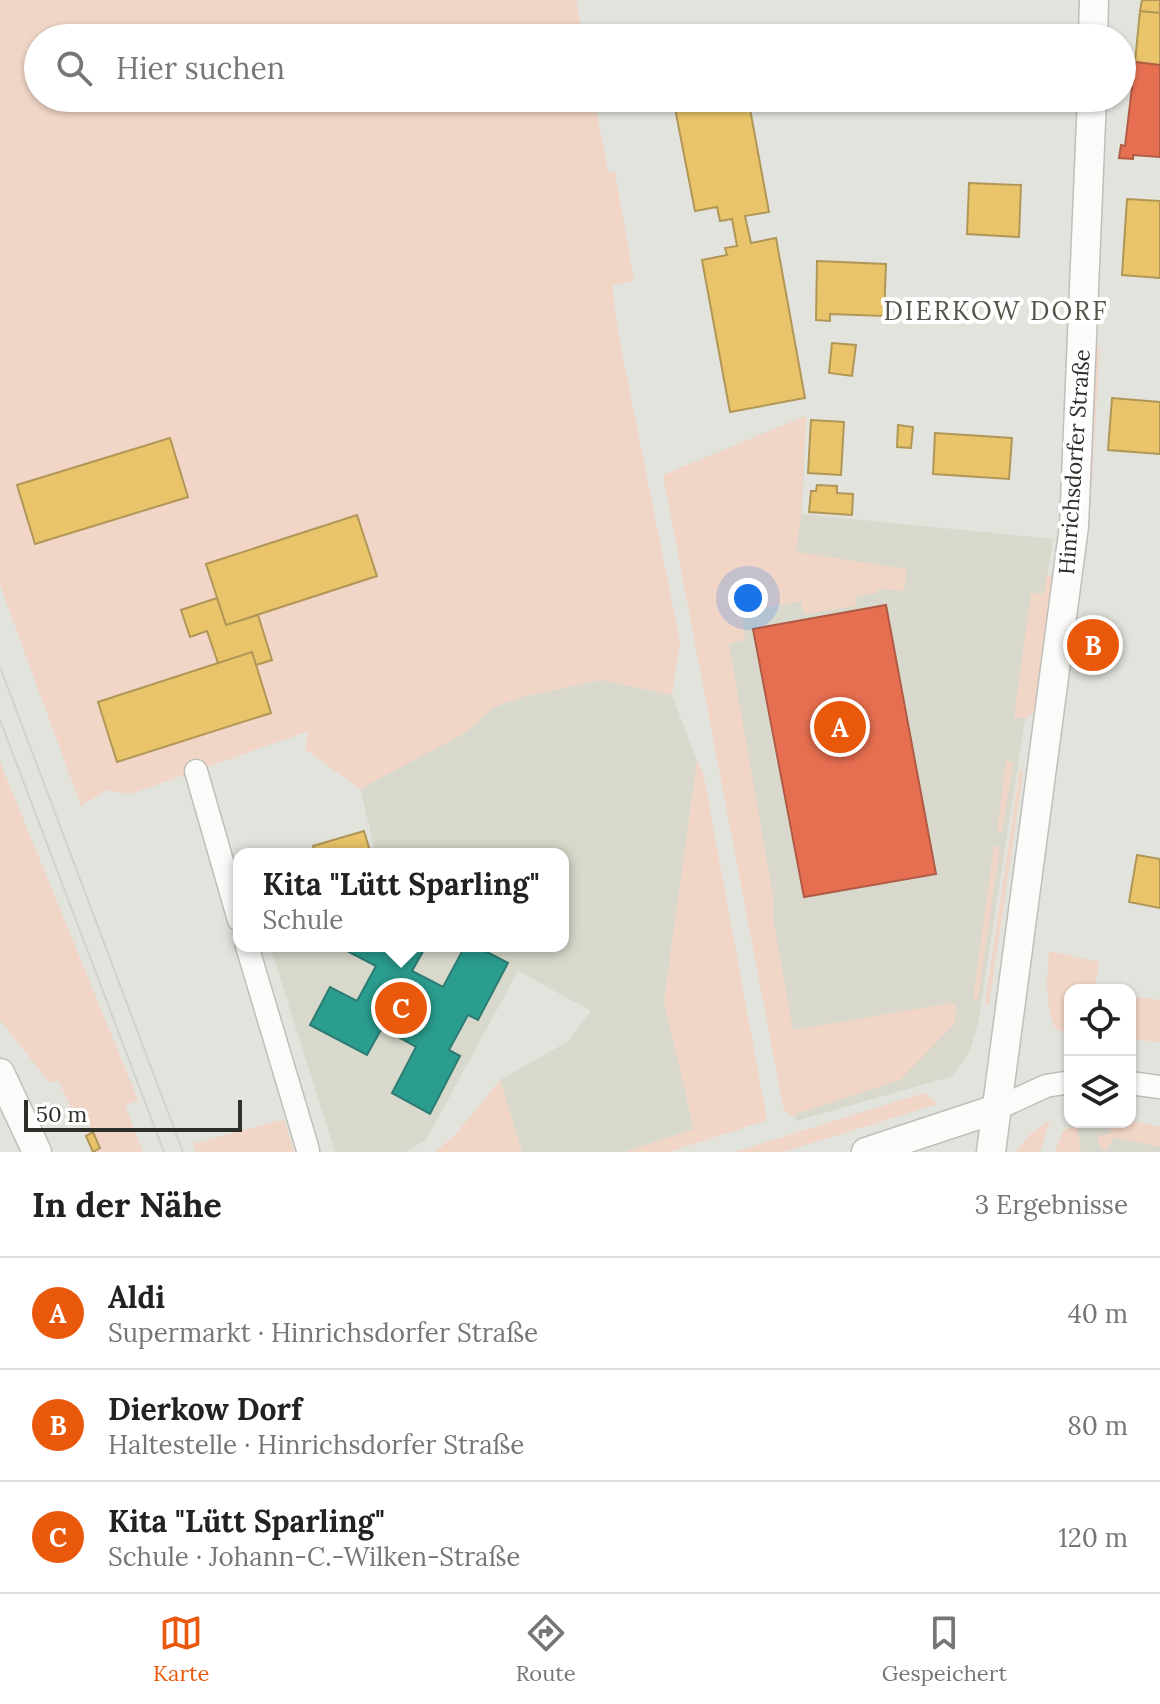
<!DOCTYPE html>
<html lang="de">
<head>
<meta charset="utf-8">
<style>
	body { margin:0; font-family:Lora,serif; background:#f2f2f2; color:#222 }
	.controls { position:absolute; right:24px; bottom:24px; display:grid; overflow:hidden; border-radius:16px; box-shadow:0 2px 6px #0004 }
	.controls button { width:72px; height:72px; display:grid; place-items:center; padding:0; border:0; border-bottom:2px solid #e0e0e0; background:#fff; color:#222; font:40px sans-serif }
	.scale { position:absolute; left:24px; bottom:20px; width:218px; box-sizing:border-box; padding-left:8px; border:4px solid #2f2f2a; border-top:0; font-size:22px; line-height:28px; white-space:nowrap; color:#2f2f2a; -webkit-text-stroke:6px #fff; paint-order:stroke }
	.you { position:absolute; left:748px; top:598px; width:28px; height:28px; margin:-20px; border:6px solid #fff; border-radius:50%; background:#1a73e8; box-shadow:0 0 0 12px #1a73e833 }
	.badge { display:grid; place-items:center; width:52px; height:52px; border-radius:50%; background:#ea580c; color:#fff; font-size:26px; font-weight:700 }
	.pin { position:absolute; translate:-50% -50%; border:4px solid #fff; box-shadow:0 2px 8px #0006 }
	.popup { position:absolute; left:233px; top:848px; width:336px; height:104px; box-sizing:border-box; display:grid; place-content:center; border-radius:16px; background:#fff; filter:drop-shadow(0 2px 6px #0005); font-size:26px; white-space:nowrap; color:#767676 }
	.popup b { font-size:30px; color:#222 }
	.popup::after { content:''; position:absolute; left:50%; top:100%; margin-left:-16px; border:16px solid transparent; border-top-color:#fff }
	.list { margin:0; padding:0; list-style:none }
	h2 { display:flex; justify-content:space-between; align-items:center; height:104px; margin:0; padding:0 32px; font-size:34px }
	h2 small { font-size:26px; font-weight:400; color:#767676 }
	.list li { display:grid; grid-template-columns:52px 1fr auto; gap:24px; align-items:center; box-sizing:border-box; height:112px; padding:0 32px; border-top:2px solid #e0e0e0 }
	.list b { display:block; font-size:30px; white-space:nowrap }
	.list p { margin:0; font-size:26px; white-space:nowrap; color:#767676 }
	.list em { font-size:26px; font-style:normal; color:#767676 }
	.icon { flex:none; width:44px; height:44px; fill:none; stroke:currentColor; stroke-width:2; stroke-linecap:round; stroke-linejoin:round }
	.map { position:relative; flex:none; width:1160px; height:1152px; overflow:hidden }
	.search { position:absolute; background:#fff; box-shadow:0 2px 6px #0004; left:24px; right:24px; top:24px; height:88px; display:flex; align-items:center; gap:20px; box-sizing:border-box; padding:0 28px; border-radius:44px; color:#767676; font-size:30px }
	.sheet { height:440px; background:#fff }
	nav { display:flex; justify-content:space-around; align-items:center; box-sizing:border-box; height:112px; border-top:2px solid #e0e0e0; background:#fff; font-size:22px; color:#767676 }
	nav a { display:grid; justify-items:center; gap:4px }
	nav .on { color:#ea580c }
	.map>svg:first-child { display:block }
	.built { fill:#d9d8cc }
	.green { fill:#f1d5c6 }
	.homes { fill:#e9c46a; stroke:#b19757; stroke-width:2 }
	.shops { fill:#e76f51; stroke:#b05c45; stroke-width:2 }
	.schools { fill:#2a9d8f; stroke:#2c7c71; stroke-width:2 }
	.lines { fill:none; stroke-linecap:round; stroke-linejoin:round }
	.minor-casing { stroke:#bfbfba; stroke-width:25 }
	.tertiary-casing { stroke:#bfbfba; stroke-width:31 }
	.minor { stroke:#fbfbfa; stroke-width:22 }
	.tertiary { stroke:#fbfbfa; stroke-width:28 }
	.tram { stroke:#d1d1cf; stroke-width:2 }
	.labels { text-anchor:middle; stroke-width:8; stroke-linejoin:round; paint-order:stroke }
	.street-label { font-size:22px; fill:#2f2f2a; stroke:#fff }
	.quarter-label { font-size:26px; letter-spacing:2px; fill:#56554c; stroke:#fff }
</style>
</head>
<body>
<div class="map">
<svg width="1160" height="1152" viewBox="0 0 1160 1152">
	<rect width="100%" height="100%" fill="#e3e3dd"/>
	<path class="built" d="M806,416L802,514L1053,539L978,1023L970,1051L953,1076L796,1121L677,469Z
		M601,680L672,695L697,761L664,1002L694,1129L625,1152H522L500,1080L567,1042L591,1011L518,971L426,1140L405,1152H335L270,946H563V854H376L360,789L465,733L494,707L526,696Z
		M1130,1121L1160,1127V1152H1055L1063,1131L1077,1123Z"/>
	<path class="green" d="M0,0H576L583,38H38V98H594L608,172H615L634,281L612,286L618,333L680,642L672,695L601,680L526,696L494,707L465,733L360,789L305,749L309,731L130,794L107,790L81,806L0,585Z
		M1095,346H1100L1089,530H1086Z
		M806,416L801,514L796,552L907,569L904,591L879,589L877,593L855,597L856,606L804,614L801,601L742,612L745,640L729,644L773,896V918L793,1030L952,1003L956,1006L955,1023L900,1080L798,1113L793,1117L784,1111L663,475Z
		M1047,575H1055L1035,713L1025,718H1014L1031,593L1044,594Z
		M697,761L703,772L767,1120L669,1152H625L694,1129L664,1002Z
		M1006,761L1013,762L1002,832H997Z
		M0,762L138,1100L125,1106L143,1152H93L100,1148L82,1110L74,1114L58,1080L50,1083L0,1020Z
		M1020,768L1023,774L989,1005L985,1004Z
		M994,846L1000,847L978,999H973Z
		M1049,951L1099,962L1095,990H1070V1035L1056,1029C1044,1003 1047,979 1049,951Z
		M1130,996L1160,1000V1042L1130,1039Z
		M500,1080L522,1152H435L455,1135Z
		M924,1093L938,1104L783,1152H734Z
		M284,1119L294,1152H196L193,1144Z
		M1050,1120L1040,1152H1016L1028,1136Z
		M1130,1121L1160,1127V1147L1114,1137L1106,1150L1101,1149L1097,1136L1111,1133L1106,1122Z
		M1077,1123L1081,1152H1055L1063,1131Z"/>
	<path class="homes" d="M1142,0H1160V13L1140,11Z
		M1140,11L1160,13V65L1135,62Z
		M673,98H748L769,212L745,216L751,243L776,238L805,398L730,412L702,260L727,255L725,248L737,246L732,219L720,221L717,207L695,211Z
		M969,183L1021,185L1019,237L967,234Z
		M1127,199L1160,201V278L1122,275Z
		M817,261L886,264L884,316L830,314V321L816,320Z
		M832,343L856,345L852,376L829,373Z
		M1112,398L1160,402V454L1108,450Z
		M811,420L844,422L841,475L808,473Z
		M898,425L913,427L911,448L897,447Z
		M935,433L1012,438L1009,479L933,474Z
		M170,438L188,497L35,544L17,485Z
		M817,485L837,486V493L853,494L852,515L809,512L811,491H816Z
		M357,515L377,576L226,625L206,564Z
		M217,598L226,625L258,615L272,660L256,665L252,652L218,663L207,631L190,637L181,610Z
		M252,652L271,713L117,762L98,702Z
		M364,831L370,851L360,854H316L313,846Z
		M1137,855L1160,859V908L1129,902Z
		M93,1132L100,1148L93,1152L86,1136Z"/>
	<path class="shops" d="M1135,62L1160,65V157L1133,155V159L1119,158L1121,145L1125,146Z
		M886,605L936,874L804,897L753,629Z"/>
	<path class="schools" d="M352,946H426L412,971L443,987L465,946H476L508,963L478,1020L468,1015L449,1050L460,1056L430,1114L392,1093L416,1047L382,1028L367,1055L310,1025L330,987L357,1001L376,966L349,952Z"/>
	<g class="lines">
		<g class="minor-casing">
			<path id="minor" d="M196,771L239,920
				M247,946L308,1150
				M1130,1083L1160,1087
				M996,1109L1046,1086L1070,1082"/>
		</g>
		<g class="tertiary-casing">
			<path id="tertiary" d="M1093,38L1094,0
				M0,1073L37,1152
				M866,1152L996,1109
				M991,1152L1074,526L1092,98"/>
		</g>
		<use href="#minor" class="minor"/>
		<use href="#tertiary" class="tertiary"/>
		<path class="tram" d="M0,667L183,1152
			M0,720L164,1152"/>
	</g>
	<g class="labels">
		<g class="street-label">
			<text transform="translate(1074 462) rotate(-86)" y="8">Hinrichsdorfer Straße</text>
		</g>
		<g class="quarter-label">
			<text x="996" y="320">DIERKOW DORF</text>
		</g>
	</g>
</svg>
<div class="controls">
<button><svg class="icon" aria-label="locate" viewBox="0 0 24 24"><circle cx="12" cy="12" r="6"/><path d="M12 2v4M12 18v4M2 12h4M18 12h4"/></svg></button>
<button><svg class="icon" aria-label="layers" viewBox="0 0 24 24"><path d="M12 4l9 5-9 5-9-5zM3 14l9 5 9-5"/></svg></button>
</div>
<div class="scale">50 m</div>
<div class="you"></div>
<div class="pin badge" style="left:840px;top:727px">A</div>
<div class="pin badge" style="left:1093px;top:645px">B</div>
<div class="pin badge" style="left:401px;top:1008px">C</div>
<div class="popup"><b>Kita &quot;Lütt Sparling&quot;</b>Schule</div>
<div class="search"><svg class="icon" aria-label="search" viewBox="0 0 24 24"><circle cx="10" cy="10" r="6"/><path d="M15 15l6 6"/></svg>Hier suchen</div>
</div>
<section class="sheet">
<h2>In der Nähe<small>3 Ergebnisse</small></h2>
<ul class="list">
<li><span class="badge">A</span><div><b>Aldi</b><p>Supermarkt · Hinrichsdorfer Straße</p></div><em>40 m</em></li>
<li><span class="badge">B</span><div><b>Dierkow Dorf</b><p>Haltestelle · Hinrichsdorfer Straße</p></div><em>80 m</em></li>
<li><span class="badge">C</span><div><b>Kita &quot;Lütt Sparling&quot;</b><p>Schule · Johann-C.-Wilken-Straße</p></div><em>120 m</em></li>
</ul>
</section>
<nav>
<a class="on"><svg class="icon" aria-label="map" viewBox="0 0 24 24"><path d="M3 6l6-2 6 2 6-2v14l-6 2-6-2-6 2zM9 4v14M15 6v14"/></svg>Karte</a>
<a><svg class="icon" aria-label="directions" viewBox="0 0 24 24"><path d="M12 3l9 9-9 9-9-9zM9 14v-3h6M13 9l2 2-2 2"/></svg>Route</a>
<a><svg class="icon" aria-label="saved" viewBox="0 0 24 24"><path d="M7 4h10v16l-5-4-5 4z"/></svg>Gespeichert</a>
</nav>
</body>
</html>
